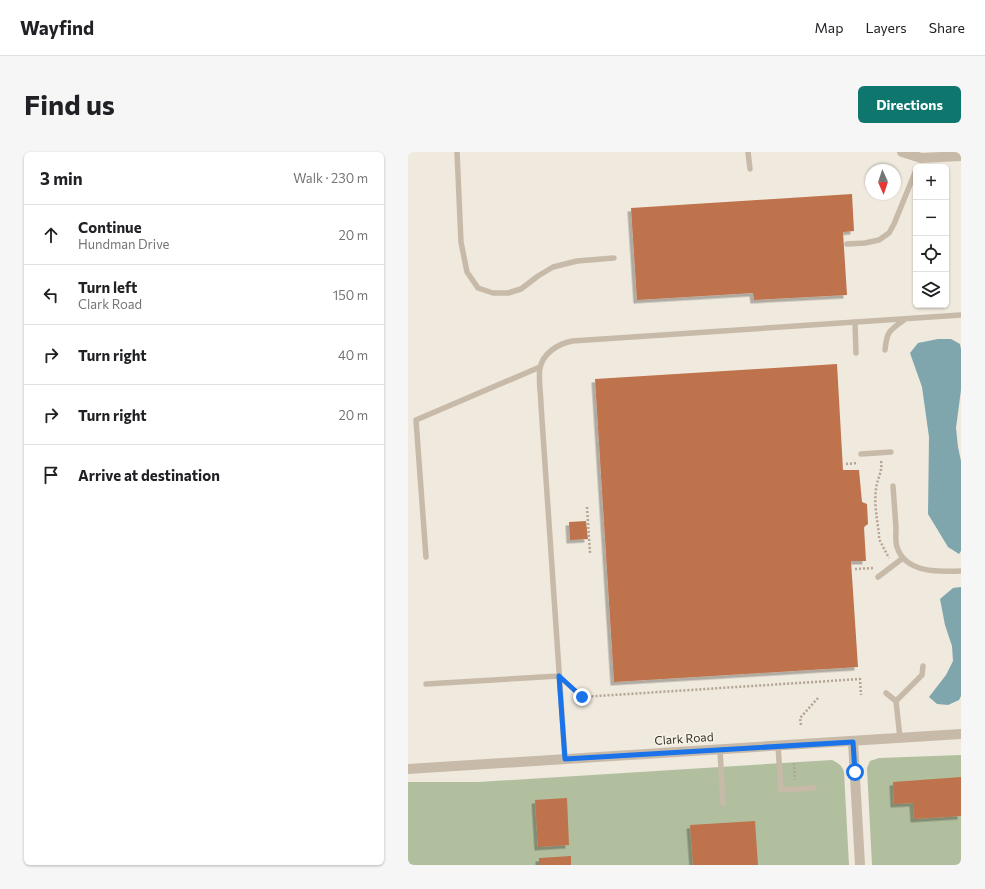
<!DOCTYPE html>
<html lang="en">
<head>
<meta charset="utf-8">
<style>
	body { margin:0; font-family:Commissioner,sans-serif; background:#f6f6f6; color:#202124 }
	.controls { position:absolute; right:12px; top:12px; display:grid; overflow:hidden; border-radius:6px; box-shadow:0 1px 3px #0004 }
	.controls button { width:36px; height:36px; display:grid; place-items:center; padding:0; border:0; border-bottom:1px solid #e0e0e0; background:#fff; color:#202124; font:20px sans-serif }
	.compass { position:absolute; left:457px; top:12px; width:36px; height:36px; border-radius:50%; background:#fff; box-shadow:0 1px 3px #0004; rotate:177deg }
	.stop { position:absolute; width:12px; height:12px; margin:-9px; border:3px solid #1a73e8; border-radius:50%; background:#fff }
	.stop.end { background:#1a73e8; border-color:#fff; box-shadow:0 1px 4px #0008 }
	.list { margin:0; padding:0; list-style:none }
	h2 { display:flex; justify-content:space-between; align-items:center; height:52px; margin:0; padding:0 16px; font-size:17px }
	h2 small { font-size:13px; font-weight:400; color:#757577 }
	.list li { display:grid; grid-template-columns:26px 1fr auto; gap:12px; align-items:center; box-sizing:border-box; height:60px; padding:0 16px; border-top:1px solid #e0e0e0 }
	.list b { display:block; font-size:15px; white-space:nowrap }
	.list p { margin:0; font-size:13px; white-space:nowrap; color:#757577 }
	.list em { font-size:13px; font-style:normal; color:#757577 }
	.icon { flex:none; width:22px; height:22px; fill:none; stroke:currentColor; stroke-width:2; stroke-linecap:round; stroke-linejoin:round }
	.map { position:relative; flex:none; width:553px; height:713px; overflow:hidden; border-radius:6px }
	header { display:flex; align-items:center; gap:24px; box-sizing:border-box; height:56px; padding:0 20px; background:#fff; border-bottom:1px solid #e0e0e0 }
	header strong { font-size:19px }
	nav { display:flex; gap:22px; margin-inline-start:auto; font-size:14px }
	.intro { display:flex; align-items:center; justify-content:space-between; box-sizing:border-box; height:96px; padding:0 24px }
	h1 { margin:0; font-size:28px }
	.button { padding:10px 18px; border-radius:6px; background:#0f766e; color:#fff; font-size:14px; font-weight:700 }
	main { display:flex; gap:24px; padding:0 24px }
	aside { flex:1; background:#fff; border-radius:6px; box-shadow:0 1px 3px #0004 }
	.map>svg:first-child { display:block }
	.green { fill:#b1bf9e }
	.water { fill:#7ea6ac }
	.building { fill:#be734d; filter:url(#shadow) }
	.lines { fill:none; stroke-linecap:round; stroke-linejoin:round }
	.path { stroke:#b3a494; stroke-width:2.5; stroke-dasharray:2 2; stroke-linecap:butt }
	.service { stroke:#c8baa9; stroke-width:5.5 }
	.minor { stroke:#c8baa9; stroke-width:10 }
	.route { stroke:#1a73e8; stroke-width:5 }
	.labels { text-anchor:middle; stroke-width:3; stroke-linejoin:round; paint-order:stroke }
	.street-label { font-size:12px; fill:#352e29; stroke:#f8f3e9 }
</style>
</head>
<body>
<header>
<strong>Wayfind</strong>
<nav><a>Map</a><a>Layers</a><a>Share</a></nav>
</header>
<div class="intro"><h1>Find us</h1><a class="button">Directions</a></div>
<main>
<aside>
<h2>3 min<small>Walk · 230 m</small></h2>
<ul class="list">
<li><svg class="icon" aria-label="ahead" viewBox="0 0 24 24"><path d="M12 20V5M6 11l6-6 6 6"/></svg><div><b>Continue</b><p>Hundman Drive</p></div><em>20 m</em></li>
<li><svg class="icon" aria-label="left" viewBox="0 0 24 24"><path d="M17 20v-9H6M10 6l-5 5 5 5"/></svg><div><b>Turn left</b><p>Clark Road</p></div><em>150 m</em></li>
<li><svg class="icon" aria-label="right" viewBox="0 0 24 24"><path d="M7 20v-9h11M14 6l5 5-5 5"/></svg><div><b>Turn right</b></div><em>40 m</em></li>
<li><svg class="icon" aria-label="right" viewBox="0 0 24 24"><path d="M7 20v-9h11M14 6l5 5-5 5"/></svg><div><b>Turn right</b></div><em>20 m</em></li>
<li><svg class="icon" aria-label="arrive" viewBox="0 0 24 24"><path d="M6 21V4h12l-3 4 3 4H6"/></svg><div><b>Arrive at destination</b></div></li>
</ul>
</aside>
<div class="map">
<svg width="553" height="713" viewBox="0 0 553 713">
	<defs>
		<filter id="shadow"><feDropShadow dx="-3.5" dy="3.5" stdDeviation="0" flood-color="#0004"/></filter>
	</defs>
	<rect width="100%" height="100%" fill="#f0e9dd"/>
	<path class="green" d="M553,603V713H464L459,616L462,609L471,606Z
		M424,608C430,611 434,613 436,620L441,713H0V630H70Z"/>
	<path class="water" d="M530,187H543L552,192L553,197V238L548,276L550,295L553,309V399L551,402L540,395L520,362L521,285L514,235L502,201L510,191Z
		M553,435V544L551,548L540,553L529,552L521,545L538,523L545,509L544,494L537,473L532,447L545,436Z"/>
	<path class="building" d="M444,42L446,79L435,80L439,143L346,148L345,141L229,148L223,56Z
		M429,212L435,318H451L454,350L459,352L460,372L456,375L458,409H443L450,515L206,530L187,227Z
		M178,369L180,387L162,388L161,370Z
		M553,625V664L506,667L505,651L486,652L485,630Z
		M159,646L161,693L130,695L127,648Z
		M347,669L350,713H285L282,673Z
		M163,704V713H131V706Z"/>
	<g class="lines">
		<path class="path" d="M473,309C475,319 469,327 468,337C466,351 469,367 471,382V387L481,406
			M438,312L450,311
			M179,355L182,401
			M447,417L467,416
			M160,533L174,545L452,527L453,543
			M393,573L392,566L410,546
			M386,611L387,628"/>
		<path class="service" d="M49,0L53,90L59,120L70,136L85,141H100L113,137L130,124L145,115L169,109L206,106
			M340,0L342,17
			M439,92L457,91L471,88L481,81L486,72L508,18
			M447,170L448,201
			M477,198C479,179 481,179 496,168
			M453,302L483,300
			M485,334C486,348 487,362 488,376C488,382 487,389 489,395C497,421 531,420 553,419
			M18,405L8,268L132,215
			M470,425L495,406
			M18,532L151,524
			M478,541L488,549L492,586
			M488,549L514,523L515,514
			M370,594L373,638L406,636
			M312,598L315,651
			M157,607L133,253C133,243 130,225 132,216C135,201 150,192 164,189L553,163"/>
		<path class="minor" d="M494,0L513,6L553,4
			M445,590L452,713
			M0,617L553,582"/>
	</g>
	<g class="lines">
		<path class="route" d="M174,545L151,524L157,607L445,590L447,620"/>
	</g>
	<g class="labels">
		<g class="street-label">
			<text transform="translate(276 587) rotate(-4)" y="4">Clark Road</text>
		</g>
	</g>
</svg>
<div class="controls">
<button>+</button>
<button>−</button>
<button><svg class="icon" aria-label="locate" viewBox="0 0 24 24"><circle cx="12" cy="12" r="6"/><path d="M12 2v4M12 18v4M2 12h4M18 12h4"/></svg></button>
<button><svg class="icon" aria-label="layers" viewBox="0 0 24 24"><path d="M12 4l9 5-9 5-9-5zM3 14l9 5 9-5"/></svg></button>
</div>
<svg class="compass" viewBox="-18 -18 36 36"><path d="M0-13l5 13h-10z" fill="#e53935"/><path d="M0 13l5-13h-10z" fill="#757577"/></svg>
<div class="stop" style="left:447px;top:620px"></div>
<div class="stop end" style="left:174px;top:545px"></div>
</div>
</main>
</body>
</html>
